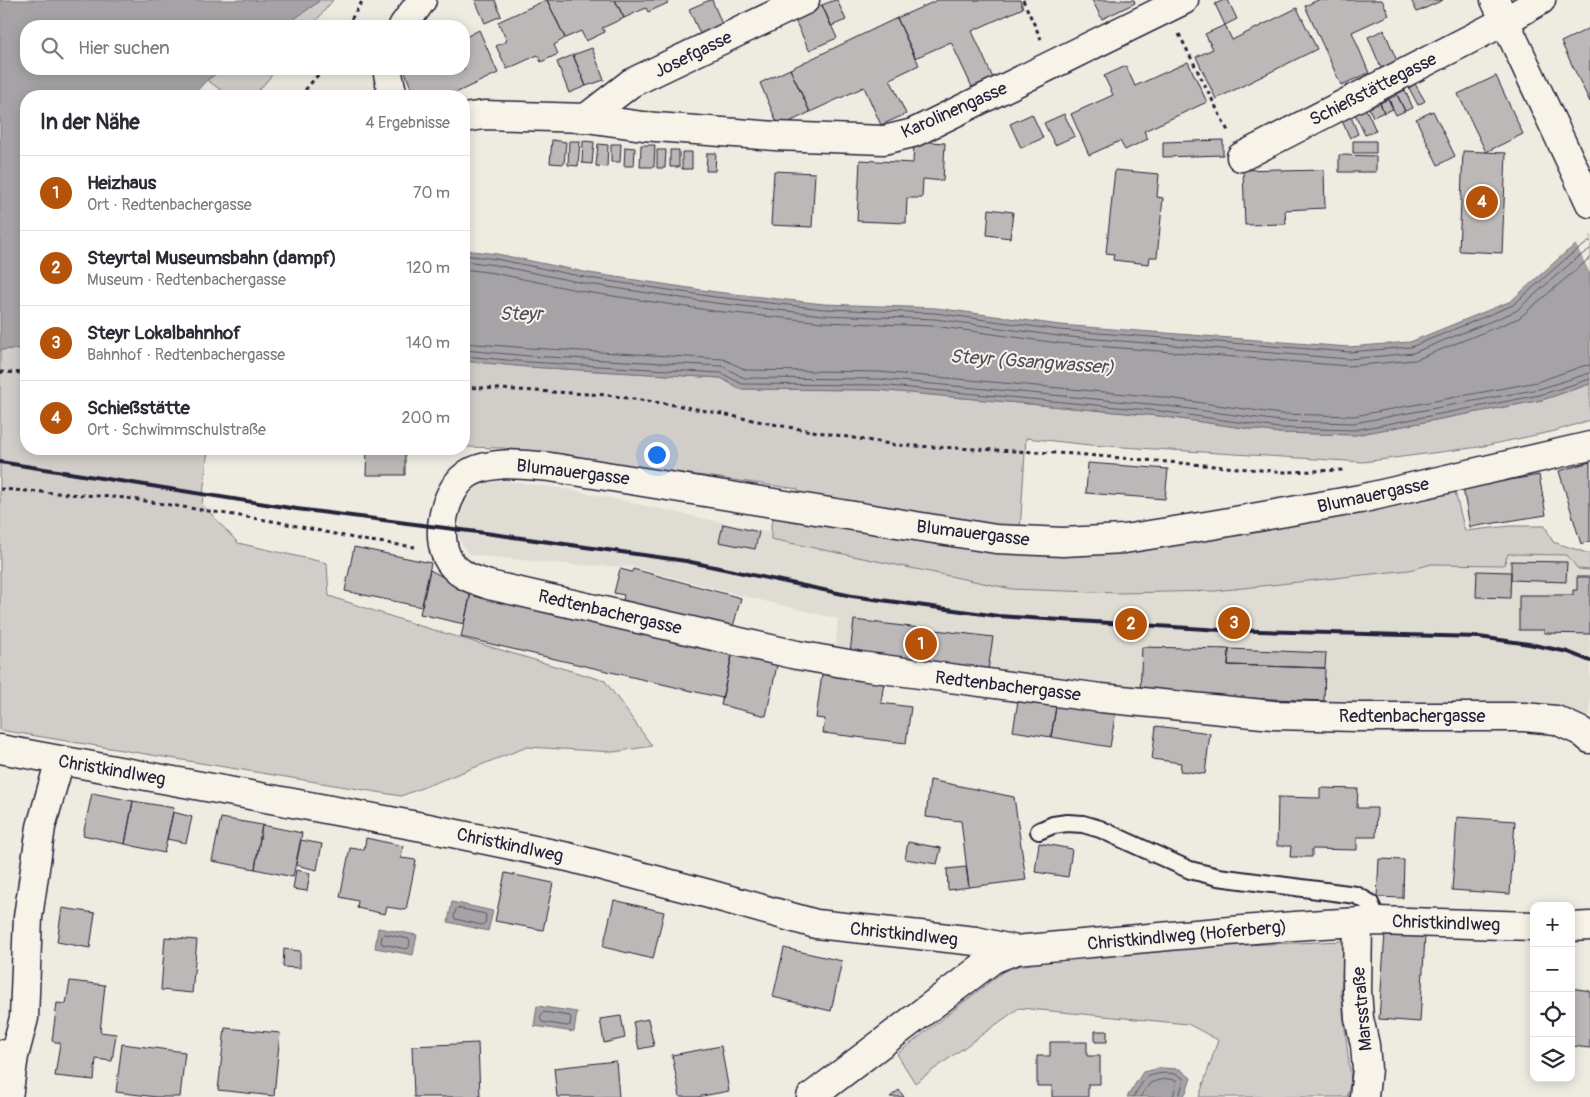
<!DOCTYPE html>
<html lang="de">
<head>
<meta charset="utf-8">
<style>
	body { margin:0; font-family:Pangolin,sans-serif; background:#f7f7f7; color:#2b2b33 }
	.controls { position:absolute; right:15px; bottom:15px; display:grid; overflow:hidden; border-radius:10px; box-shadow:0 2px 12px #0003 }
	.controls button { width:45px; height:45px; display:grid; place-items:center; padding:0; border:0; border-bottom:1px solid #e1e1e2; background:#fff; color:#2b2b33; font:25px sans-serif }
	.you { position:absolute; left:656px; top:454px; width:18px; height:18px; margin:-12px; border:4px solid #fff; border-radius:50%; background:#1a73e8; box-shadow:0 0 0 8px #1a73e833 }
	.badge { display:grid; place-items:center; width:32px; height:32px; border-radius:50%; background:#b45309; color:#fff; font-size:16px; font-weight:700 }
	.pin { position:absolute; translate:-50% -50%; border:2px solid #fff; box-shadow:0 1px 5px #0006 }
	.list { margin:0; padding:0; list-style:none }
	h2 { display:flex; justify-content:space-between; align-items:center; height:65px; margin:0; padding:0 20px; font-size:21px }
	h2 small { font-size:16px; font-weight:400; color:#7c7c81 }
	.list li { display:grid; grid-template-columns:32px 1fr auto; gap:15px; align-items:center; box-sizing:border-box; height:75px; padding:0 20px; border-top:1px solid #e1e1e2 }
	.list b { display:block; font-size:19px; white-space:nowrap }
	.list p { margin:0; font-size:16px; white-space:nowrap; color:#7c7c81 }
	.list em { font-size:16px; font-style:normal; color:#7c7c81 }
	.icon { flex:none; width:28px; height:28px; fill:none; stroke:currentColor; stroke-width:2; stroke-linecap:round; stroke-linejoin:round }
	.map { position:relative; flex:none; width:1590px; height:1097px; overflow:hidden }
	.search { position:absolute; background:#fff; box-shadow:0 2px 12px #0003; left:20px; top:20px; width:450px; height:55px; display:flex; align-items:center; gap:12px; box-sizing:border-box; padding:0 18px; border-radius:20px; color:#7c7c81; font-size:19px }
	.panel { position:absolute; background:#fff; box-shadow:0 2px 12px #0003; left:20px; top:90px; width:450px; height:365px; border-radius:20px }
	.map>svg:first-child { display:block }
	.built { fill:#dfdcd4 }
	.green { fill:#d1cdc9; stroke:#7a7882 }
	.water { fill:#a6a3a6; stroke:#716f7b }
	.pier { fill:#eeebe1 }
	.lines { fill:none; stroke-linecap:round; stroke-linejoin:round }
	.shore { stroke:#575666; stroke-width:1 }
	.building { fill:#bbb8b7; stroke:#22223b }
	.lane-casing { stroke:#22223b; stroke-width:20 }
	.street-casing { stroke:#22223b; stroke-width:31 }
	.secondary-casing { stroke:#22223b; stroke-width:31 }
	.path { stroke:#22223b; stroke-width:3; stroke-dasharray:4 4; stroke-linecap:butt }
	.lane { stroke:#f7f3e8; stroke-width:16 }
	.street { stroke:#f7f3e8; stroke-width:28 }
	.secondary { stroke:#f7f3e8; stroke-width:28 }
	.rail { stroke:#22223b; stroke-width:4 }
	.labels { text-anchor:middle; stroke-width:4; stroke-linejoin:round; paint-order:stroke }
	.street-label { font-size:18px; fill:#22223b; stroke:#f7f3e8 }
	.water-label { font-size:19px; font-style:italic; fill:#504f60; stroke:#f7f3e8 }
</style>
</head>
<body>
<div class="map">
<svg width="1590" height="1097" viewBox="0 0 1590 1097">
	<rect width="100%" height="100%" fill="#eeebe1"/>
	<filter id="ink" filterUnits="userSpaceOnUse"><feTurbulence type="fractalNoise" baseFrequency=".02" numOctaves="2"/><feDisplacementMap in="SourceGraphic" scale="10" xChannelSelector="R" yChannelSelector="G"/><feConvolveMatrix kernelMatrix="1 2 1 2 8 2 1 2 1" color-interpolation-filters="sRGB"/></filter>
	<g filter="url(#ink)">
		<path class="built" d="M507,481L572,490L771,533V538L1119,593L1215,591L1409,570L1432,564L1504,565L1508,554L1567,555L1578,569L1590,570V716L1541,707H1359L1171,699L835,651L838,619L744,596L633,567L575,565L471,555L466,551L459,539L460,516L464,503L475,488L485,482Z"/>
		<path class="green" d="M319,0H333L312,26H284L317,3Z
			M223,69H277L254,96H229L207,80Z
			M26,348V449H208L202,504L238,543L327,563L329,596L417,625L605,681L652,746L614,752L527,747L401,796L0,730V350Z
			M464,361L528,367L721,378L740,389L877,390L1159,416L1279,433L1355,435L1542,400L1590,384V420L1555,431L1479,447L1363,462L1090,445L1026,438L1019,547L1153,544L1455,492L1465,531L1510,526H1545L1553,542L1590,554V570L1578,569L1567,555L1508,554L1504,565L1432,564L1409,570L1215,591L1119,593L1012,589L771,539V524L776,512L797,515L798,489L503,448L464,447Z
			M1344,941L1341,994L1351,1081L1347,1097H1199L1218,1040L1188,1024L1019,1008L915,1083L897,1054L1009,967L1147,949Z"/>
		<path class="water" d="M0,0H319L317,3L284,26H26V69H223L207,80L192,96H26V348L0,350Z
			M1590,235V384L1542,400L1355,435L1279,433L1159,416L877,390L740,389L721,378L528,367L464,361V250L497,254L589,273L716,292L824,304L936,308L1060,325L1349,347L1410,342L1511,301L1566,252Z
			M452,902L493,911L488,931L448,922Z
			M378,928L417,935L413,955L375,948Z
			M537,1006L577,1012L574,1032L534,1026Z
			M1161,1068L1180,1069L1191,1078L1186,1092L1183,1097H1127L1143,1072Z"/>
		<path class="pier" d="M1590,233V273L1575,243Z"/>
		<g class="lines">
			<path class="shore" d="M464,255L496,259L589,278L715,297L824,309L935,313L1059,330L1349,352L1411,347L1513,305L1569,256L1590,241
				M464,261L495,265L588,284L715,303L823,315L935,319L1058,336L1349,359L1413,353L1516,311L1573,261L1590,249
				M464,269L494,273L586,292L714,311L823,322L934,326L1058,343L1349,366L1415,360L1519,318L1590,258
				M464,343L529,348L723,359L746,370L879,372L1161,397L1280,414L1354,416L1537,382L1583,366L1590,365
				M464,350L529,356L722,366L744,378L878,379L1160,405L1280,421L1354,423L1539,389L1590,373
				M464,356L528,362L721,373L742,384L878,385L1160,411L1279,428L1355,430L1540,395L1590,379
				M458,908L485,914L486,916L485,923L482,925L455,919L454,916L456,910Z
				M385,934L409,939L410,941L409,947L407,949L382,944L381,942L382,936Z
				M543,1012L570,1016L571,1018L570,1025L567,1026L542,1022L540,1019Z
				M1133,1097L1146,1077C1159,1073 1173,1070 1184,1079L1179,1097
				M1140,1097L1150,1083C1158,1080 1169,1077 1177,1081L1173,1097"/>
		</g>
		<path class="building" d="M475,0H495L501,16L485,23Z
			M546,0H547L565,38L554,45L558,54L541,62L538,55L507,69L496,46L507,41L498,22Z
			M547,0H615L624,18L602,28L605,32L586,41L581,31L565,38Z
			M615,0H666L668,3L648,12L646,8L624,18Z
			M710,0H712L722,24L700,34L689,9Z
			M835,0H837L846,20L831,26L822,5Z
			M938,0H1020L1023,8L972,31L993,78L972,87L951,42L915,58L897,18Z
			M1092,0H1134L1135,3L1102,19Z
			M1224,0H1228L1237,19L1225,25L1215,4Z
			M1318,0H1382L1389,15L1352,32L1369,73L1341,85L1305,6Z
			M1411,0H1443L1417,12Z
			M822,5L837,38L809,50L794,18Z
			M1297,8L1317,49L1216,99L1196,57L1213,49L1205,34L1225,25L1232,40Z
			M897,18L919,65L890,79L906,114L881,125L864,87L810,112L790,69Z
			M1590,28V102L1561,42Z
			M479,30L498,73L449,96H414L404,69H464V38Z
			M1384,30L1397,61L1381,68L1368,37Z
			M592,48L604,80L586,86L573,55Z
			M573,55L586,86L569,93L557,62Z
			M1188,62L1207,102L1144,131L1148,139L1125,150L1120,141L1089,155L1071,114L1113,95L1104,76L1126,66L1135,86Z
			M790,69L810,112L779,127L760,83Z
			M1496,76L1523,134L1486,152L1458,94Z
			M1415,84L1425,101L1418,105L1409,88Z
			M1405,90L1413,108L1405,111L1397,94Z
			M1397,95L1405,111L1396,115L1388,99Z
			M1389,99L1393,109L1384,113L1380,103Z
			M1380,103L1384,112L1373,117L1369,108Z
			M1366,109L1376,131L1365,135L1355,114Z
			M1433,111L1455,156L1438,165L1416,119Z
			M1032,114L1043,138L1021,148L1010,124Z
			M1064,114L1075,136L1055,145L1044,123Z
			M1351,117L1358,134L1350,138L1342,121Z
			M552,140L566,142L564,164L550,163Z
			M1223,140V155L1163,157V142Z
			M569,141H580L578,166L568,165Z
			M583,141L594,142L592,164L582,163Z
			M914,141L945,143L943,181L923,179L922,198H907L906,223L857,221L860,160L913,163Z
			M1353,141H1376V153H1353Z
			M598,144L608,145L607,167L596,166Z
			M611,144H621L620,162H611Z
			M641,145H655L654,167H640Z
			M625,147L635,148L634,166H624Z
			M657,150H666L665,168H657Z
			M670,150H679V167H670Z
			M1463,151L1506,153L1502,253L1459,251Z
			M682,152H692V169H682Z
			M707,153H716L715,171H706Z
			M1339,155L1376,156V172H1339Z
			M1281,169V171L1324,170L1325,208L1285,210L1286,224L1245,225L1243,170Z
			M1115,170L1159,174L1157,197L1163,198L1157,257H1150L1149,264L1113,260L1114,254L1106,253Z
			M774,171L815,173L812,227L771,225Z
			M989,209L1013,212L1010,238L987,235Z
			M367,449H405V475H366Z
			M1590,462V541L1581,544L1559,471Z
			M1088,463L1168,469L1165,499L1086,493Z
			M1539,475L1546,515L1470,527L1463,488Z
			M723,524L759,532L755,549L719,542Z
			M354,547L431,563L422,607L345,591Z
			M1511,561L1567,562L1566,582L1511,580Z
			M620,569L632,572L633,569L741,598L732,630L623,600L624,595L614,593Z
			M430,570L471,592L464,624L420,614Z
			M1477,571L1511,572L1510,598L1476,597Z
			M1577,577H1590V634L1544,633V630H1519V595H1573V590H1577Z
			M471,592L733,653L722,698L461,637Z
			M854,620L993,637L988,670L850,653Z
			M1142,647L1229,649L1228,665L1325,668L1324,701L1140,694Z
			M1229,649L1326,653L1325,668L1228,665Z
			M733,650L778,661L766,716L721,705Z
			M822,674L884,682L881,703L911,707L906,743L823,733L825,719L816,718Z
			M1019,695L1057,701L1051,737L1013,731Z
			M1057,701L1116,711L1110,747L1051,737Z
			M1156,726L1210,733L1205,774L1180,771L1181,763L1152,759Z
			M930,780L1014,797L1026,880L969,887L961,821L926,817Z
			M1320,788L1358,789L1357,808H1377L1376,837H1357V850L1312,849V857H1290L1291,846H1277L1278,797L1320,798Z
			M92,793L133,801L125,844L83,835Z
			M133,801L174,808L164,853L125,844Z
			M173,812L192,817L186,843L167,839Z
			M1457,817L1515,821L1510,894L1452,890Z
			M221,818L262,825L255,869L212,861Z
			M262,825L302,833L293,877L255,869Z
			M366,838L403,846L401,858L416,860L406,910L387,907L385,914L357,908L358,901L340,897L350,848L364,850Z
			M301,840L322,844L317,870L296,865Z
			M908,842L941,848L937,864L905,859Z
			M1039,843L1072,849L1068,877L1035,872Z
			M1379,859L1404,860L1403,898L1377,897Z
			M966,867L969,887L948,890L947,869Z
			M296,870L310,873L307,891L293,889Z
			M505,873L553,883L543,930L495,921Z
			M614,900L664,912L653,959L603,947Z
			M62,908L95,913L90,948L57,942Z
			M1385,933L1425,936L1420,1022L1379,1019Z
			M165,937L197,940L192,993L161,990Z
			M784,948L842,961L831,1011L773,997Z
			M284,949L300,951V968L283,967Z
			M70,981L105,985L100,1032L116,1034L112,1061L96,1059L94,1080L55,1076L60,1043L52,1041L57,1003L66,1004Z
			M1571,988L1590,991V1048L1571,1046Z
			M621,1016L625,1038L604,1043L600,1019Z
			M648,1019L654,1046L639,1049L633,1022Z
			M225,1028L280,1033L274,1096L218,1090Z
			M1095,1031H1107V1042H1095Z
			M1050,1042H1087V1056H1100V1084H1088V1097H1052V1086H1037V1056H1050Z
			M478,1043L480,1097H414L412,1046Z
			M122,1044L185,1052L180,1097H156L116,1092Z
			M721,1046L729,1091L697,1097H680L672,1055Z
			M616,1061L619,1097H557L554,1068Z
			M899,1090L904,1097H890Z"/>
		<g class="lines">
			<g class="lane-casing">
				<path id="lane" d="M1039,831L1053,825L1067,823L1083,824L1100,829L1190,870L1218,877L1356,895L1370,903L1378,921"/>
			</g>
			<g class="street-casing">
				<path id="street" d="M403,26L422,0
					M389,69L388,74L393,96
					M464,118L484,115L586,118L643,126L775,136L884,140L913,133L1184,0
					M586,118L631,83L805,0
					M1241,157L1505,21L1541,0
					M1590,446L1360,499L1212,525L1124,539L1063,542L996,539L550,467C524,465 496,460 471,472C444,486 431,543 453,566C463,577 475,580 489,585L797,655L860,666L1101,698L1273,715L1357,717H1524L1556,720L1582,732L1590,739
					M0,749L428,828L568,857L709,894L816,924L976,941L1016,950
					M1358,922L1357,991L1359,1018L1365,1045L1367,1069L1364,1097
					M1571,927L1590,926
					M0,1054L14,1056L8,1097
					M14,1056L24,1018L28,917L41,827L60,760
					M811,1097L993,959L1016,950C1137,939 1257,927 1378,921L1534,926"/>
			</g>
			<g class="secondary-casing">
				<path id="secondary" d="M1495,0L1590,203"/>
			</g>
			<path class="path" d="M1023,0L1041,39
				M347,26L363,0
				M1179,34L1228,131
				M300,96L323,69
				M0,372L26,373
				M464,387L607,395L681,406L788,427L896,445L1075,454L1284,472L1345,470
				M0,489L126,498L278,522L363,540L415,547"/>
			<use href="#lane" class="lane"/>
			<use href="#street" class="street"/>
			<use href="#secondary" class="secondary"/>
			<path class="rail" d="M0,462L297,509L485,533L686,561L852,596L998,616L1221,630L1479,637L1529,644L1568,652L1590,661"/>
		</g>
	</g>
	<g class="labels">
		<g class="street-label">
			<text transform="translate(693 54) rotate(-26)" y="6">Josefgasse</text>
			<text transform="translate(1373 89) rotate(-27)" y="6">Schießstättegasse</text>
			<text transform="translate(954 110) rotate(-24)" y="6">Karolinengasse</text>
			<text transform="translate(573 472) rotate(7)" y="6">Blumauergasse</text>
			<text transform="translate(1373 495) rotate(-12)" y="6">Blumauergasse</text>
			<text transform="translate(973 533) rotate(7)" y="6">Blumauergasse</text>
			<text transform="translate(610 612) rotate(13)" y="6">Redtenbachergasse</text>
			<text transform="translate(1008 686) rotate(7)" y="6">Redtenbachergasse</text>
			<text x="1412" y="722">Redtenbachergasse</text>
			<text transform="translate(112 770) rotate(10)" y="6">Christkindlweg</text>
			<text transform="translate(510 845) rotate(12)" y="6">Christkindlweg</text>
			<text transform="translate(1446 923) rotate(2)" y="6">Christkindlweg</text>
			<text transform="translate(904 934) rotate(6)" y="6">Christkindlweg</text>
			<text transform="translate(1187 935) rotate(-5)" y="6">Christkindlweg (Hoferberg)</text>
			<text transform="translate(1362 1009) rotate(-95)" y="6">Marsstraße</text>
		</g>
		<g class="water-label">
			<text x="521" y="320">Steyr</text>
			<text transform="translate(1032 361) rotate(4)" y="7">Steyr (Gsangwasser)</text>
		</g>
	</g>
</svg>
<div class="controls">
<button>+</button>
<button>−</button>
<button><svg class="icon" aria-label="locate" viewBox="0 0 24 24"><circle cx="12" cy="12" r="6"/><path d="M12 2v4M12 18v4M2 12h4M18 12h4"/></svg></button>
<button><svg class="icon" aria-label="layers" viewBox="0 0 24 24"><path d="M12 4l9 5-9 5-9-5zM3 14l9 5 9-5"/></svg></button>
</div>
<div class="you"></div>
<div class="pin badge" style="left:921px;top:644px">1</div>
<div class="pin badge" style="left:1131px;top:624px">2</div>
<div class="pin badge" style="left:1234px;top:623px">3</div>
<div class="pin badge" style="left:1482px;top:202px">4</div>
<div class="search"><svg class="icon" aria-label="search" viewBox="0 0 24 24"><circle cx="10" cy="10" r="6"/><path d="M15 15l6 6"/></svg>Hier suchen</div>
<section class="panel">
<h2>In der Nähe<small>4 Ergebnisse</small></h2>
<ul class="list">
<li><span class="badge">1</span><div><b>Heizhaus</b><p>Ort · Redtenbachergasse</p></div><em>70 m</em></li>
<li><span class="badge">2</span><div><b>Steyrtal Museumsbahn (dampf)</b><p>Museum · Redtenbachergasse</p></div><em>120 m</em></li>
<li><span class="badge">3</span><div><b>Steyr Lokalbahnhof</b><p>Bahnhof · Redtenbachergasse</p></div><em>140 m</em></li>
<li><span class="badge">4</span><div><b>Schießstätte</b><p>Ort · Schwimmschulstraße</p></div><em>200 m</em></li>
</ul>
</section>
</div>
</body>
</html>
